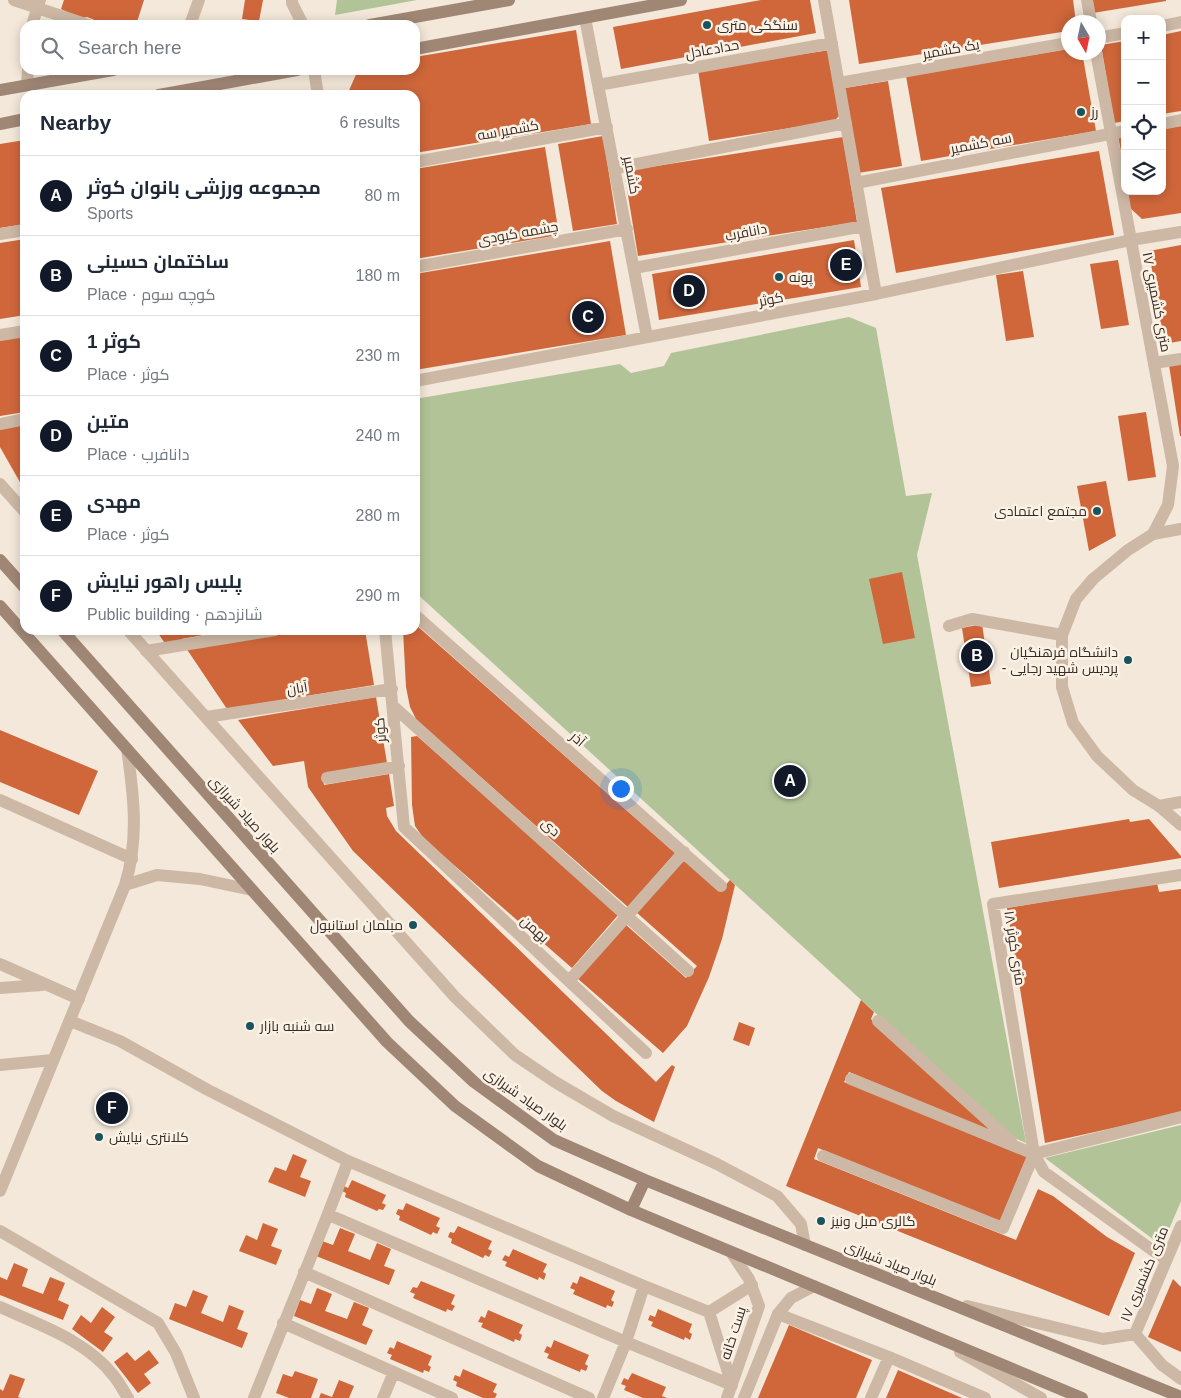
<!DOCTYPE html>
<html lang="en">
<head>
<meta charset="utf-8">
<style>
	body { margin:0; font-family:Helvetica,Cairo,sans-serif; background:#f6f6f7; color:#1f2937 }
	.controls { position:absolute; right:15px; top:15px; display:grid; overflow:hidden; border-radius:10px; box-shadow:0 2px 12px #0003 }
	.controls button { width:45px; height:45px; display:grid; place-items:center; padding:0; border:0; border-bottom:1px solid #e0e1e3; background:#fff; color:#1f2937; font:25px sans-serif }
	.compass { position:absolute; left:1061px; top:15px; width:45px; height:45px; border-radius:50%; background:#fff; box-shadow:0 2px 12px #0003; rotate:171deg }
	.you { position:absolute; left:620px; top:788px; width:18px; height:18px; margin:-12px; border:4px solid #fff; border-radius:50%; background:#1a73e8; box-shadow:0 0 0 8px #1a73e833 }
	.badge { display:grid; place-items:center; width:32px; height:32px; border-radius:50%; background:#111827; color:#fff; font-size:16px; font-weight:700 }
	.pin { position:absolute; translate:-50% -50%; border:2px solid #fff; box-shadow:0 1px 5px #0006 }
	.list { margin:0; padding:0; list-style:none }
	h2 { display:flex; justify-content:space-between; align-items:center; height:65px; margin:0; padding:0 20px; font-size:21px }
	h2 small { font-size:16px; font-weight:400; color:#747a83 }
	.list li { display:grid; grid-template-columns:32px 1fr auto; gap:15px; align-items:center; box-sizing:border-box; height:80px; padding:0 20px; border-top:1px solid #e0e1e3 }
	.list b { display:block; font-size:19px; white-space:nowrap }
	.list p { margin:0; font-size:16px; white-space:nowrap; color:#747a83 }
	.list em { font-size:16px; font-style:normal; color:#747a83 }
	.icon { flex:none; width:28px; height:28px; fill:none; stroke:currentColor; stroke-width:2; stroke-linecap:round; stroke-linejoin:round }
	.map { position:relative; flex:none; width:1181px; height:1398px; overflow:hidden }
	.search { position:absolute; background:#fff; box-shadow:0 2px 12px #0003; left:20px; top:20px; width:400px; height:55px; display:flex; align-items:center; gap:12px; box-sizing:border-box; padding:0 18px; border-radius:15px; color:#747a83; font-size:19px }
	.panel { position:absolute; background:#fff; box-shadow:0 2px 12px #0003; left:20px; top:90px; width:400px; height:545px; border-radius:15px }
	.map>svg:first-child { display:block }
	.green { fill:#b2c398 }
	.building { fill:#cf673b }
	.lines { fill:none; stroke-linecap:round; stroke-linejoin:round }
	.minor { stroke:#ccb8a4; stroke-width:12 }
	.tertiary { stroke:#ccb8a4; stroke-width:12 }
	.secondary { stroke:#a08775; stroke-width:12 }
	.poi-dot { fill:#19535b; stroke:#fbf2e5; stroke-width:2 }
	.labels { text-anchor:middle; stroke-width:5; stroke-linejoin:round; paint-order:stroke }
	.poi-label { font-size:14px; fill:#372c26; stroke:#fbf2e5; text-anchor:start }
	.street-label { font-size:14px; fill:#372c26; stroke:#fbf2e5 }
</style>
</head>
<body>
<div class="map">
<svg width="1181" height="1398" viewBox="0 0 1181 1398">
	<rect width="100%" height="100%" fill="#f3e8d9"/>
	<path class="green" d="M337,0H417L335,15Z
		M849,317L876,328L906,496L932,493L917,555L1026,1143L1010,1136L415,592V399L620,364L631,373L664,366L671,353Z
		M1181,1125V1201L1162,1246L1045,1158Z"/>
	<path class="building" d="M64,0H144L136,25H107L87,17L82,18L73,15L61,9Z
		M245,0H263L259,21L242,19Z
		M761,0H810L816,33L621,69L613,27Z
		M849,0H1073L1076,22H1068V31L859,64Z
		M1091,0H1166V1L1093,13Z
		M576,30L591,124L415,153V95H347L358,70H415V57Z
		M1181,31V111L1162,114V35Z
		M1125,41V121L1114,123L1101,45Z
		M1068,49V52H1082L1096,131L921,161L906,76Z
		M830,50L840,115L834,121L709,141L698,70Z
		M888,81L902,166L858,173L845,88Z
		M1181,126V213L1142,219L1129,207L1127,191H1162V129Z
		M1125,135V173L1118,136Z
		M603,136L617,224L573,231L558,144Z
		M843,137L857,222L638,256L624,171Z
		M25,140V224L0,228V144Z
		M545,147L559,235L415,259V169Z
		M1099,151L1114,235L896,273L881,188Z
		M25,239V315L0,319V243Z
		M854,240L861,287L659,320L652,274Z
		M610,241L626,335L415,370V274Z
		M1181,245V341L1164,344L1149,251Z
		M1118,260L1129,325L1101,329L1090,264Z
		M1023,271L1034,337L1006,341L996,275Z
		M25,336V412L0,416V340Z
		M1181,363V436H1180L1169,365Z
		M1146,412L1156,477L1128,481L1118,416Z
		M25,423V491L0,447V427Z
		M1106,481L1116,536L1089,551L1077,486Z
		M902,572L915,638L883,644L869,579Z
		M415,624L675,853L628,907L417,721L410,707L406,687L403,630H415Z
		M982,624L991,684L971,687L962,628Z
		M156,630H227V631L181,639L182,643L166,645Z
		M294,630H365L374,685L245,706L229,712L186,648Z
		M376,697L387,763L322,774L324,785L389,774L394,806L386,808L387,816L396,831L656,1082L672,1065L675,1067L654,1122L616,1101L602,1091L353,851L308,787L304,761L273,766L238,720Z
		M0,730L98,771L79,815L0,782Z
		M417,736L619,914L572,968L424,839L415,826L412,805L411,737Z
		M1129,819L1130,822L1149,819L1181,856V858L999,888L991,842Z
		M683,859L720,891L730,880L735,885L722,939L709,977L687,1026L663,1053L577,978L625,924L686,978L697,966L636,912Z
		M1157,883L1159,892L1181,889V1113L1045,1143L1007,908Z
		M861,1000L874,1012L871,1019L883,1032L996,1135L970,1122L849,1072L844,1082L1027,1156L1000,1222L818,1148L814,1159L1016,1240L1038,1189L1053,1196L1107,1237L1135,1253L1109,1316L786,1186Z
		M739,1022L755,1028L749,1046L733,1040Z
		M293,1154L307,1160L300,1177L311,1181L305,1197L268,1182L275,1167L286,1171Z
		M352,1180L386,1195L382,1203L386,1205L383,1210L379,1209L377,1211L345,1197L346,1193L342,1191L344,1186L348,1188Z
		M406,1203L440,1218L436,1226L440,1228L437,1234L433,1232L431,1235L399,1220L400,1216L396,1214L398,1209L403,1210Z
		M263,1223L278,1229L271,1246L282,1250L276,1265L239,1251L246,1235L257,1240Z
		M458,1226L492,1241L488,1249L492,1251L489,1257L485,1255L483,1258L451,1243L452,1239L448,1237L450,1232L454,1233Z
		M340,1228L355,1234L348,1251L370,1260L377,1243L391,1249L384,1266L395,1270L389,1285L316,1256L322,1241L333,1245Z
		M513,1249L547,1264L543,1272L546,1274L544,1280L539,1277L538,1280L505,1266L507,1262L502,1260L505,1255L509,1257Z
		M14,1263L28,1269L22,1286L43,1294L50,1277L65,1283L58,1300L69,1305L63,1320L0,1295V1277L7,1280Z
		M580,1276L615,1291L611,1300L614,1302L612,1307L607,1305L606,1308L573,1294L575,1290L570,1288L573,1282L577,1284Z
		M1173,1279L1181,1287V1352L1148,1337Z
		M421,1281L455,1295L451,1304L455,1306L452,1311L447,1309L446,1312L413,1298L415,1294L410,1292L413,1287L417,1288Z
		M317,1288L332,1294L325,1311L347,1319L354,1302L369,1308L362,1325L373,1330L366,1345L294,1316L300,1300L311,1304Z
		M193,1290L208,1296L201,1313L223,1322L229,1305L244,1311L237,1329L248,1333L242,1348L169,1319L175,1303L186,1307Z
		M102,1307L115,1317L104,1332L113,1338L103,1352L72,1329L81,1315L91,1323Z
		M658,1309L692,1324L689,1332L692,1334L690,1340L685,1337L684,1340L651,1326L653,1322L648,1320L650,1315L655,1317Z
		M488,1310L523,1325L519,1333L522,1335L520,1341L515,1339L514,1342L481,1327L483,1323L478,1322L481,1316L485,1318Z
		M789,1325L872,1360L856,1398H758Z
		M554,1340L589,1355L585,1364L588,1366L586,1371L581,1369L580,1372L547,1358L549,1354L544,1352L547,1346L551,1348Z
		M397,1341L432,1356L428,1365L431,1367L429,1372L424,1370L423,1373L390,1359L392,1355L387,1353L390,1347L394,1349Z
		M149,1350L159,1363L144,1374L151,1383L138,1393L114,1362L127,1352L135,1361Z
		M463,1369L497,1384L493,1392L497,1394L495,1398H483L456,1386L457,1382L453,1380L455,1375L460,1377Z
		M898,1370L939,1388L962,1398H886Z
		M295,1371L318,1379L311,1398H289L276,1393L283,1374L292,1377Z
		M632,1373L666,1387L662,1396L667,1398H643L624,1390L626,1386L621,1384L624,1378L628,1380Z
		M10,1374L25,1379L18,1397L21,1398H0V1389L3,1391Z
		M339,1380L354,1386L349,1398H319L321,1393L332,1397Z"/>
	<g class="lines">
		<path class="minor" d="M14,0L88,25
			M292,0V3L303,25
			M824,0L876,294
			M585,18L647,337
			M32,25L40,0
			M190,25L199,0
			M1162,26L1181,22
			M1098,38L1125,33
			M314,70L318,95
			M839,83L1068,43
			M27,85L28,70
			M598,85L832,43
			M1162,124L1181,120
			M415,162L607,127
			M616,168L846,123
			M856,183L1125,131
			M0,234L25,230
			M415,267L627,229
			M634,268L864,226
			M0,335L25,331
			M1154,363L1181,359
			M415,381L876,294L1131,240L1181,232
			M0,424L25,419
			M1153,534L1181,529
			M415,615L721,886
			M949,626L972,619L1062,635
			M385,630L404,827L646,1053
			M146,651L275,630
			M394,707L688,971
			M206,717L392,689
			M327,778L399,766
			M0,800L132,859
			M1159,806L1181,802
			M0,964L79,999
			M569,981L684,852
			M0,988L42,985
			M70,1021L120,1041L208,1090L348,1161L644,1286L709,1312L732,1385
			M878,1021L1011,1141
			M0,1065L53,1060
			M851,1079L1034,1154L1044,1172L1166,1260
			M1034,1154L993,904L1181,875
			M1034,1154L1181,1117
			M823,1156L1003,1228L1034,1154
			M329,1215L626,1342L732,1385
			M0,1231L158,1323L176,1353L194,1398
			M304,1272L589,1398
			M0,1307C39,1325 86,1340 113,1375C119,1382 123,1390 128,1398
			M709,1312L752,1285
			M778,1314L889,1357L985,1398
			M283,1323L452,1398
			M254,1398C285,1319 319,1241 348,1161
			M383,1398L394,1372
			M603,1398L626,1342L644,1286
			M871,1398L889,1357"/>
		<path class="tertiary" d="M1087,0L1091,22
			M1096,52L1173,466L1168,505L1153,534L1128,550L1093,579L1076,599L1062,635V687L1073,723L1097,756L1133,790L1159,806L1181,825
			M0,484L25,512
			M128,630L455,997L515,1055L555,1082L613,1116L717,1164L777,1196L801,1224L805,1245
			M127,749C134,796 139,840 125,885L157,875L200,879L252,890
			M0,1191L125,885
			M967,1306L1103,1339L1135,1334
			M1135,1334L1181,1226
			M1135,1334L1162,1365L1181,1379
			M960,1352L1041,1398
			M727,1398L759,1306L749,1279L731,1252
			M744,1398L778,1314L791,1298L814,1286"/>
		<path class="secondary" d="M370,25L509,0
			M415,49L681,0
			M0,90L113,70
			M159,95L297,70
			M0,124L25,119
			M0,560L25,588
			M0,606L387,1042L455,1106L538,1166L631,1210L1082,1398
			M62,630L409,1021L474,1082L554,1140L645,1180L1181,1397
			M631,1210L645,1180"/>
	</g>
	<g class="poi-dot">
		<circle cx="707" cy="25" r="5"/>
		<circle cx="1081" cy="112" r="5"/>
		<circle cx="779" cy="277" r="5"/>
		<circle cx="1097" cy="511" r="5"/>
		<circle cx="1128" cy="660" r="5"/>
		<circle cx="413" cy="925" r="5"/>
		<circle cx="250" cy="1026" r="5"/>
		<circle cx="99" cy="1137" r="5"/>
		<circle cx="821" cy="1221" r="5"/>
	</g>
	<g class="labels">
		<g class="poi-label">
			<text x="717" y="30">سنگکی متری</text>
			<text x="1091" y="117">رز</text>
			<text x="789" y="282">پونه</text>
			<text x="1087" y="516" text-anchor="end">مجتمع اعتمادی</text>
			<text x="1118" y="657" text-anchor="end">دانشگاه فرهنگیان<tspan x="1118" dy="16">- پردیس شهید رجایی</tspan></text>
			<text x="403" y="930" text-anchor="end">مبلمان استانبول</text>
			<text x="260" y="1031">سه شنبه بازار</text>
			<text x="109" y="1142">کلانتری نیایش</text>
			<text x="831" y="1226">گالری مبل ونیز</text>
		</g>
		<g class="street-label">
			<text transform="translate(712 49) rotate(-10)" y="5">حدادعادل</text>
			<text transform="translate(951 49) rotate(-10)" y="5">یک کشمیر</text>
			<text transform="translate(508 130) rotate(-10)" y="5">کشمیر سه</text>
			<text transform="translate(981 143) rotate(-11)" y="5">سه کشمیر</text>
			<text transform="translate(632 175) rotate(79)" y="5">کشمیر</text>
			<text transform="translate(746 232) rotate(-11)" y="5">دانافرب</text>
			<text transform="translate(518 233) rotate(-10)" y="5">چشمه کبودی</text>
			<text transform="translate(771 299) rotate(-11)" y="5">کوثر</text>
			<text transform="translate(1157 302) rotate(79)" y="5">۱۷ متری کشمیری</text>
			<text transform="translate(297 688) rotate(-9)" y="5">آبان</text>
			<text transform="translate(380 730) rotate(-95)" y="5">کوثر</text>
			<text transform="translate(578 739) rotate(41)" y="5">آذر</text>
			<text transform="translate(245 814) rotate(48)" y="5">بلوار صیاد شیرازی</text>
			<text transform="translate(551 827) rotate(42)" y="5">دی</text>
			<text transform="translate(535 929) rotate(43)" y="5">بهمن</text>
			<text transform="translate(1015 948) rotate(81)" y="5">۱۸ متری کوثر</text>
			<text transform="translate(526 1099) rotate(35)" y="5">بلوار صیاد شیرازی</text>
			<text transform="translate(891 1263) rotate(22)" y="5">بلوار صیاد شیرازی</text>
			<text transform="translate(1144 1274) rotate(-67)" y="5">۱۷ متری کشمیری</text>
			<text transform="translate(733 1333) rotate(-72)" y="5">پست خانه</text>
		</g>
	</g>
</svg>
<div class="controls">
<button>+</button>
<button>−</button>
<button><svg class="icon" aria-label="locate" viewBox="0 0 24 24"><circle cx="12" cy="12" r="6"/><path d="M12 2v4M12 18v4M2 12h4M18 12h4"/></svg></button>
<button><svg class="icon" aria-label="layers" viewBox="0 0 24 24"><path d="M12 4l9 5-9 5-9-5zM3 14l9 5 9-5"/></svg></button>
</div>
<svg class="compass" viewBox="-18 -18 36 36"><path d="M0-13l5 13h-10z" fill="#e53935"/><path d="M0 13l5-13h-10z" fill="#747a83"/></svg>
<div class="you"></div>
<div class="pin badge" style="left:790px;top:781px">A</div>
<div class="pin badge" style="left:977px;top:656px">B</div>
<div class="pin badge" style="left:588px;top:317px">C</div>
<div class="pin badge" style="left:689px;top:291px">D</div>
<div class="pin badge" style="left:846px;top:265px">E</div>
<div class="pin badge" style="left:112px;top:1108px">F</div>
<div class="search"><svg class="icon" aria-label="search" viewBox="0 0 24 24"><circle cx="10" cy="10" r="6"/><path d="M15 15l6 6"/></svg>Search here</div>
<section class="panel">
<h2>Nearby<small>6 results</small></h2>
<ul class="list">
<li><span class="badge">A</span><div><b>مجموعه ورزشی بانوان کوثر</b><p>Sports</p></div><em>80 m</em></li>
<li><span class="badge">B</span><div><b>ساختمان حسینی</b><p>Place · کوچه سوم</p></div><em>180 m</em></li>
<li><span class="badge">C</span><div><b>کوثر 1</b><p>Place · کوثر</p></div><em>230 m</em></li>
<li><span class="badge">D</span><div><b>متین</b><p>Place · دانافرب</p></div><em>240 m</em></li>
<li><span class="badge">E</span><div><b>مهدی</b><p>Place · کوثر</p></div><em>280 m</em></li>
<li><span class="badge">F</span><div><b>پلیس راهور نیایش</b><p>Public building · شانزدهم</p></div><em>290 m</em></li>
</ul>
</section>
</div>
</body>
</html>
